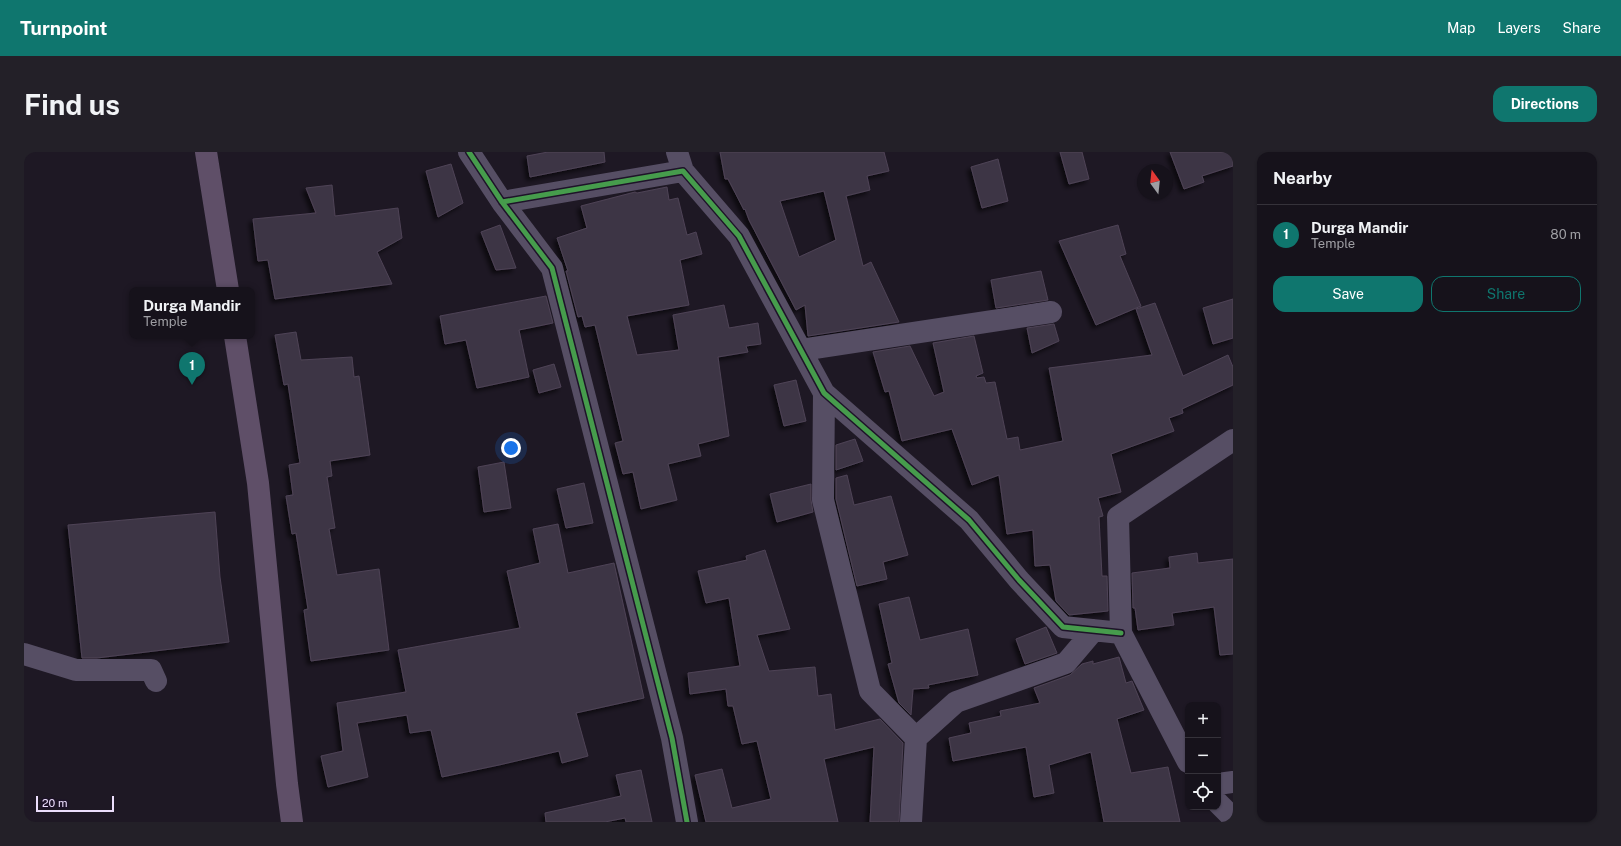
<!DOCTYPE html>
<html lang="en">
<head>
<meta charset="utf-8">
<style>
	body { margin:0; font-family:"Public Sans",sans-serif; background:#232028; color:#f1f3f6 }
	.controls { position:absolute; right:12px; bottom:12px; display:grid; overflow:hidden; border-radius:8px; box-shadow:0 1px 3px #0004 }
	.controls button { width:36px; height:36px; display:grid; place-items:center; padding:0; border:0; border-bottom:1px solid #35323a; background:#16121b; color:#f1f3f6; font:20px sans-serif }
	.compass { position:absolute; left:1113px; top:12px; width:36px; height:36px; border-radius:50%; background:#16121b; box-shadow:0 1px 3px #0004; rotate:345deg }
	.scale { position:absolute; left:12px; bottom:10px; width:78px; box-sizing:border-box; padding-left:4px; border:2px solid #ebddfc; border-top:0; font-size:11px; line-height:14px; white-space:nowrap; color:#ebddfc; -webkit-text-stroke:3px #1e1329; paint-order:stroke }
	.you { position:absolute; left:487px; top:296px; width:14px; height:14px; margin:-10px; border:3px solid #fff; border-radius:50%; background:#1a73e8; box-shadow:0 0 0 6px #1a73e833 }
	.badge { display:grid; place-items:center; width:26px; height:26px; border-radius:50%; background:#0f766e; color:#fff; font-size:13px; font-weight:700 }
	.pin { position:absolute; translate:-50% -33px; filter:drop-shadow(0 1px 2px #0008) }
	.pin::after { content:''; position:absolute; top:21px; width:14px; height:12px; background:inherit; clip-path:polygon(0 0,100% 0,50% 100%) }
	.popup { position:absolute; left:105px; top:135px; width:126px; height:52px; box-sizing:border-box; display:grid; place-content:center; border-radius:8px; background:#16121b; filter:drop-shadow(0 1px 3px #0005); font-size:13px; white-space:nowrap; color:#9e9ea3 }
	.popup b { font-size:15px; color:#f1f3f6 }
	.popup::after { content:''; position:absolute; left:50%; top:100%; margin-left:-8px; border:8px solid transparent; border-top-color:#16121b }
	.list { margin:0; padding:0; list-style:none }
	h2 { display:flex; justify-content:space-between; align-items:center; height:52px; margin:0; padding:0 16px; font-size:17px }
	h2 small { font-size:13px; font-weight:400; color:#9e9ea3 }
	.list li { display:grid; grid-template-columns:26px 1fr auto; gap:12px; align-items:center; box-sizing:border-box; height:60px; padding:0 16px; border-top:1px solid #35323a }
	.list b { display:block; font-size:15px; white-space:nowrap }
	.list p { margin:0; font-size:13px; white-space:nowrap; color:#9e9ea3 }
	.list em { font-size:13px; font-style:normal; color:#9e9ea3 }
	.actions { display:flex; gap:8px; padding:12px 16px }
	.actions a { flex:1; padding:9px 0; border:1px solid #0f766e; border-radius:12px; text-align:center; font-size:14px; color:#0f766e }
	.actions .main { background:#0f766e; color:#fff }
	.icon { flex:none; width:22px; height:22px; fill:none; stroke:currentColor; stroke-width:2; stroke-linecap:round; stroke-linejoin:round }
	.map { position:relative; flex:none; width:1209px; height:670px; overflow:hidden; border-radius:12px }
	header { display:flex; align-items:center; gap:24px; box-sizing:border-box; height:56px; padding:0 20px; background:#0f766e; color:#fff }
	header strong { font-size:19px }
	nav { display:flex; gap:22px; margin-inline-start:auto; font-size:14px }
	.intro { display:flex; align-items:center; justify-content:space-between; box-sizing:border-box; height:96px; padding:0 24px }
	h1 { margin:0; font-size:28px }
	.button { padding:10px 18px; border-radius:12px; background:#0f766e; color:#fff; font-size:14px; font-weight:700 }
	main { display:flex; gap:24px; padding:0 24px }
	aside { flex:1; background:#16121b; border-radius:12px; box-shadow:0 1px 3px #0004 }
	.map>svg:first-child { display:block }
	.building { fill:#3e3645; stroke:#4e4356; fill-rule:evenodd; filter:url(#shadow) }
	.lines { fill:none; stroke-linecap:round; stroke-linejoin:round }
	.minor { stroke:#564e64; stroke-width:22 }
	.major { stroke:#5f4f68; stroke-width:22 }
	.cycleway-casing { stroke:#1e1329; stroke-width:8 }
	.cycleway { stroke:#469c4c; stroke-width:5 }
</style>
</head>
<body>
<header>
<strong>Turnpoint</strong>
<nav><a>Map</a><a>Layers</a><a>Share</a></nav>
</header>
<div class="intro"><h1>Find us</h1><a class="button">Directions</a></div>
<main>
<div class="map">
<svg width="1209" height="670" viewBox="0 0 1209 670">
	<defs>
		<filter id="shadow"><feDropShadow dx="-3.5" dy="3.5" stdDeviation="2" flood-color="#0009"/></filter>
	</defs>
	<rect width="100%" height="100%" fill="#1e1824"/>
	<path class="building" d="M524,0H580L581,10L506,25L503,4Z
		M696,0H860L865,19L843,24L846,38L822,44L839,114L847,110L875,170L784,184L781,153L772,158L725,68L721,57L720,58L704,27H701ZM800,39L812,88L775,105L756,49Z
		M1036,0H1058L1065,27L1045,32Z
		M1146,0H1209V14L1178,24L1180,30L1160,37Z
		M974,7L984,49L958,56L947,15Z
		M427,12L439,51L414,65L402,19Z
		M308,33L311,64L374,56L378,86L353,100L368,132L251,147L244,108L234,109L229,67L292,61L282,36Z
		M643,35L645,48L654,46L663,83L672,80L678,102L656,108L665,153L603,164L613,203L655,198L649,163L700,153L705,176L734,171L737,192L722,194L724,200L694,205L705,284L674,292L677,304L644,312L653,348L617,357L609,320L599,322L591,291L599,289L571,173L561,175L558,164L554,165L542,119H544L533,86L563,76L557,54L611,40L613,41Z
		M476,73L492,116L472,118L457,80Z
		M1094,73L1102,102L1096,104L1117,154L1072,173L1035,89Z
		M1017,119L1024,148L972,156L967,128Z
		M522,144L529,171L495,178L505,225L453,236L442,188L421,192L416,164Z
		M1209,147V186L1189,192L1179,156Z
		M1131,151L1159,224L1204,203L1209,215V233L1158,257L1159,261L1145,266L1150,279L1087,302L1097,340L1074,346L1079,364L1075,365L1078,424H1083L1084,459L1045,463L1032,449L1026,413L1011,414L1009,378L983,382L975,323L948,333L928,277L878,289L865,239L861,240L849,200L886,194L910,244L920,240L909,191L950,184L959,221L952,224L953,226L960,225L962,231L971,230L983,287L994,285L996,298L1039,289L1025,216L1128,203L1112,157Z
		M1030,172L1035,189L1008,201L1003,176Z
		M272,180L277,208L328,205L330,225L335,224L346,303L306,309L308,324L303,325L311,376L305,377L313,423L355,417L365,498L287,509L280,458L284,457L272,381L268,382L262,344L269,343L265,313L276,311L264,232L260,233L251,183Z
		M530,212L537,235L515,241L509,218Z
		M772,228L782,269L760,274L750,233Z
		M831,287L839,309L812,318V293Z
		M480,310L487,356L460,360L454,315Z
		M823,323L830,353L867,344L884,403L859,410L863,427L833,434L812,347V326Z
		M560,331L569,371L542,376L533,337Z
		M787,332V348L789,360L753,370L746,342Z
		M191,360L196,425L205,490L73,506H58L44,373Z
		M534,372L544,421L590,411L620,546L552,561L564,604L538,611L535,599L475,613L418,625L407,578L386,581L383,563L333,571L344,625L304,635L297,604L319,599L313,551L382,540L374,498L496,476L483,419L516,411L509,377Z
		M741,398L766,477L733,483L745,519L791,515L794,544L807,542L811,578L856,567L879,591L875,670H846L850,595L800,607L814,670H682L671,623L698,617L708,656L747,647L733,589L718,592L709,554H704L702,537L666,542L664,521L716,514L705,446L682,451L674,419L723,408L722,404Z
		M1173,401L1174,411L1209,407V502L1196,503L1190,455L1148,461L1150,473L1114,478L1111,456H1109L1108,421L1146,416L1145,405Z
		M885,445L896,488L944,477L954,523L904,533L905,536L889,537L887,563L875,551L864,512L868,511L855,452Z
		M1022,475L1033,501L1001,512L992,487Z
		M1095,505L1102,531L1108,529L1120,558L1093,567L1107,621L1144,615L1156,670H1080L1067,600L1025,613L1030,641L1010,645L1002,595L929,609L925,586L947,581L945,571L977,564L976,559L1016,551L1010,536L1046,523L1058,512L1069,509V512Z
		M617,618L628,670H602L601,666L581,670H522L521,661L597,644L592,623Z"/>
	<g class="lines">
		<path class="minor" d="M445,0L478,50L528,116L648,586L663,670
			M653,0L659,19
			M478,50L659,19L715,84L800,241L945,368L995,428L1039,475L1097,481
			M777,198L1027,160
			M800,241L799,348L846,539L892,586
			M0,502L52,518H127L132,529
			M1164,610L1097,481L1094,365L1209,288
			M1194,632L1209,630
			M1194,651L1209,666
			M887,670L892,586L932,550L1042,511L1070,478"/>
		<path class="major" d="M182,0L204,138
			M211,184L234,331L263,632L268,670"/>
		<g class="cycleway-casing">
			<path id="cycleway" d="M445,0L478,50L528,116L648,586L663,670
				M478,50L659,19L715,84L800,241L945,368L995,428L1039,475L1097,481"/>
		</g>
		<use href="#cycleway" class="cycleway"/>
	</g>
</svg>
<div class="controls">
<button>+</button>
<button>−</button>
<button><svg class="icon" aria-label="locate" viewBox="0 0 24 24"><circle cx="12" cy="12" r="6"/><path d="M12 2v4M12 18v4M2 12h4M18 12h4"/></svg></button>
</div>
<svg class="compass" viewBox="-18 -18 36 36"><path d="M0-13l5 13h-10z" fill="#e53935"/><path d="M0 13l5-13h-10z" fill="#9e9ea3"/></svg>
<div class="scale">20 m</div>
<div class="you"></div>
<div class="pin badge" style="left:168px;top:233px">1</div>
<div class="popup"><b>Durga Mandir</b>Temple</div>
</div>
<aside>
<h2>Nearby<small></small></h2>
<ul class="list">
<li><span class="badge">1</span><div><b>Durga Mandir</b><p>Temple</p></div><em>80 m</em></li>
</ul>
<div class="actions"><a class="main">Save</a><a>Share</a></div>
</aside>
</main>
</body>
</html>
